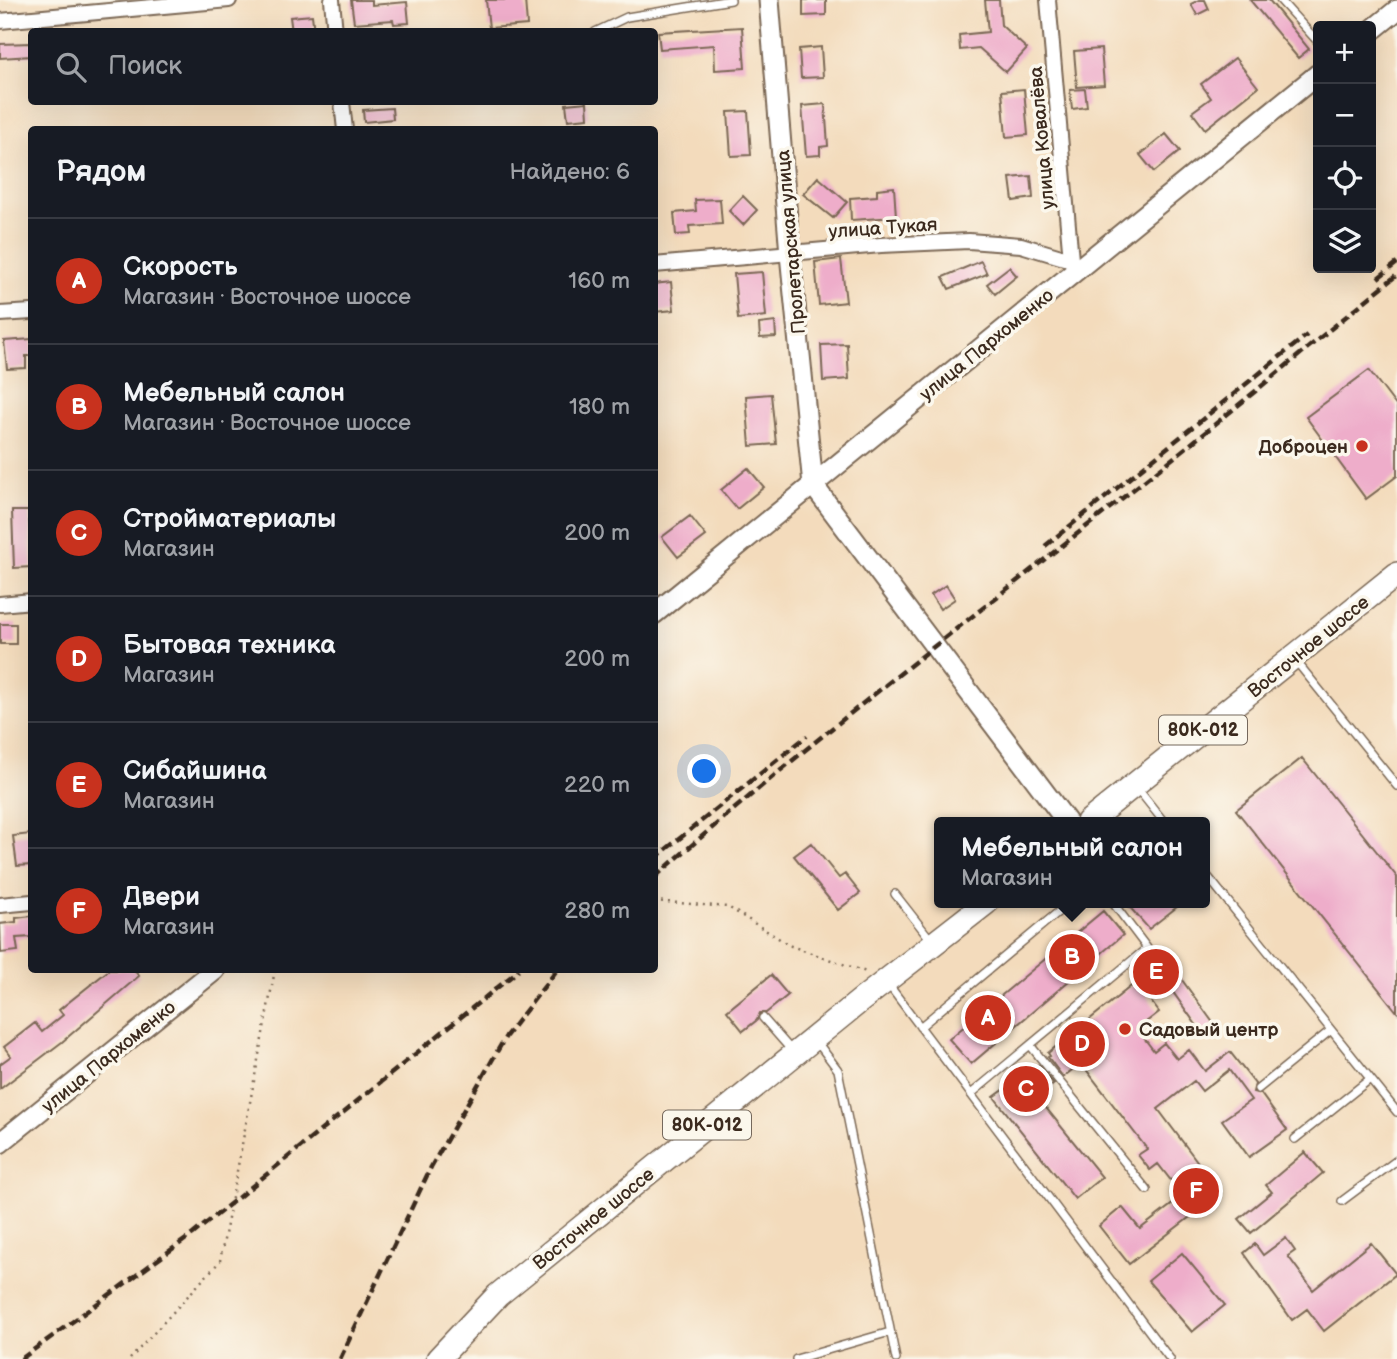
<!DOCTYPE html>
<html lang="ru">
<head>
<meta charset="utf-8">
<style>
	body { margin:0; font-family:"Balsamiq Sans",sans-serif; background:#242831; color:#f1f3f6 }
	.controls { position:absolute; right:21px; top:21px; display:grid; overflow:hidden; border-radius:7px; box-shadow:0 7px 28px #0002 }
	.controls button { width:63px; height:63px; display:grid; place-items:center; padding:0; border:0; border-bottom:2px solid #363941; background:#171b24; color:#f1f3f6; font:35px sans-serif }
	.you { position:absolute; left:705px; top:772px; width:24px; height:24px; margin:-18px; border:5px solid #fff; border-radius:50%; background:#1a73e8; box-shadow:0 0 0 10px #1a73e833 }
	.badge { display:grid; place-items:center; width:46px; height:46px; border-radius:50%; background:#c8321e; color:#fff; font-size:23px; font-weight:700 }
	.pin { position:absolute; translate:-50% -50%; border:4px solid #fff; box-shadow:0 2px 7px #0006 }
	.popup { position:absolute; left:934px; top:817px; width:276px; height:91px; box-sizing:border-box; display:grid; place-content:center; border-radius:7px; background:#171b24; filter:drop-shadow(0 2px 5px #0005); font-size:23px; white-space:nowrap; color:#9ea1a6 }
	.popup b { font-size:26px; color:#f1f3f6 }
	.popup::after { content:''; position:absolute; left:50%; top:100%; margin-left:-14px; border:14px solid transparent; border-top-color:#171b24 }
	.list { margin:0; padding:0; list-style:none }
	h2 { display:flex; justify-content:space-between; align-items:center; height:91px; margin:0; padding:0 28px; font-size:30px }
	h2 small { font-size:23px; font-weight:400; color:#9ea1a6 }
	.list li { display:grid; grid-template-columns:46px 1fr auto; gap:21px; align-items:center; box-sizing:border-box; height:126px; padding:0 28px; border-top:2px solid #363941 }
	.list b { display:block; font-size:26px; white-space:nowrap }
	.list p { margin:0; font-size:23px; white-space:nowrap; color:#9ea1a6 }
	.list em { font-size:23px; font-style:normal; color:#9ea1a6 }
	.icon { flex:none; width:38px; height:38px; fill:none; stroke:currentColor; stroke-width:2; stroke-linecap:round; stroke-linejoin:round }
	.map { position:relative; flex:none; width:1397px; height:1359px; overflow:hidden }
	.search { position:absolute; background:#171b24; box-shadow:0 7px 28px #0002; left:28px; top:28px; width:630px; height:77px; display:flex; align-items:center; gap:18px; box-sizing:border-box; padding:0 24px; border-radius:7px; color:#9ea1a6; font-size:26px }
	.panel { position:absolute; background:#171b24; box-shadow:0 7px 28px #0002; left:28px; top:126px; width:630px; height:847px; border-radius:7px }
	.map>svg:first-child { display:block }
	.building { fill:#eeadca }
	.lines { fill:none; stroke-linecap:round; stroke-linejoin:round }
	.lane-casing { stroke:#7b6855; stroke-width:10 }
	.street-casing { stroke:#7b6855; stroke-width:18 }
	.secondary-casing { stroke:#7b6855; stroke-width:23 }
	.primary-casing { stroke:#7b6855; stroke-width:26 }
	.path { stroke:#7b6855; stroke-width:2.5; stroke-dasharray:2 5; stroke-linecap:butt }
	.lane { stroke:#fff; stroke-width:7 }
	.street { stroke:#fff; stroke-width:14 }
	.secondary { stroke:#fff; stroke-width:19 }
	.primary { stroke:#fff; stroke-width:23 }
	.rail { stroke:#3b2a1e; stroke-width:4.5; stroke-dasharray:10 5; stroke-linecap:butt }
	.poi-dot { fill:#c8321e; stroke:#fbf7ec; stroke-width:2.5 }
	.labels { text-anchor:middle; stroke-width:7; stroke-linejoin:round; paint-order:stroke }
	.shield { fill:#fbf7ec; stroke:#75685c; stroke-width:2 }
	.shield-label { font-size:18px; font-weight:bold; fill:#3b2a1e }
	.street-label { font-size:19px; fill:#3b2a1e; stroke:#fbf7ec }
	.poi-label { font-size:19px; font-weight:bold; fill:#3b2a1e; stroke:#fbf7ec; text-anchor:end }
</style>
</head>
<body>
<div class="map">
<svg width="1397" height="1359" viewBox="0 0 1397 1359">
	<rect width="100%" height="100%" fill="#fbf7ec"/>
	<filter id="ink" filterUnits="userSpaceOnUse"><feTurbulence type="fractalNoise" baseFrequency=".0143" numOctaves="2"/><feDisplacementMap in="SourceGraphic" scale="14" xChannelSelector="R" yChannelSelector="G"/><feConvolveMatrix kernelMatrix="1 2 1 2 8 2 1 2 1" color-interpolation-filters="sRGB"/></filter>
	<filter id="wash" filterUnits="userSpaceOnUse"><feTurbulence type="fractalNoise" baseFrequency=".00686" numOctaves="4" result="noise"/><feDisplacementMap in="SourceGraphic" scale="28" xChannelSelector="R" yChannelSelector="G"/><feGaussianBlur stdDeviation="1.57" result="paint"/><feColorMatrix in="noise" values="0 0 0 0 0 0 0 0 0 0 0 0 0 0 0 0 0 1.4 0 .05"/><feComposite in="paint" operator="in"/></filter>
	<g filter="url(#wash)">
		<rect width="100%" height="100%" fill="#f3dbbc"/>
		<g id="blocks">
			<path class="building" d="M351,0H372V5L407,2L409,23L394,24L393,20L354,23Z
				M486,0H525L527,25L489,28Z
				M803,0H826V15L803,16Z
				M985,0H999L1001,25L1027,49L1006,72L979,48L960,50L959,35L988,32Z
				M1199,0H1205L1209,9L1197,15L1191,4Z
				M1250,0H1269L1309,49L1298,58Z
				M312,15L314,32H292L290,17Z
				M742,27L745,68L715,70L714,45L660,49L658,32Z
				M32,43V56L0,58V44Z
				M821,47L823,77L801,78L799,49Z
				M1101,49L1104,85L1077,87L1074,51Z
				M1235,58L1258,87L1205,129L1192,112L1211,98L1201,84Z
				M1024,89L1028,135L1006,137L1002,91Z
				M1085,89L1087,107L1072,109L1070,90Z
				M587,102L588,118L568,120L566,104Z
				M825,104L828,146L820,147V155L806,156L802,106Z
				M392,108L393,119L364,122L363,110Z
				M748,111L751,155L731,156L728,112Z
				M1166,134L1180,151L1154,172L1140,155Z
				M1031,176L1033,198L1013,201L1010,178Z
				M818,177L847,202L833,218L803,194Z
				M894,187L896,217L851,220L850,198L877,196V189Z
				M743,196L757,210L743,225L729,211Z
				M720,199L722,224L689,226L690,234L676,235L674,213L696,211L695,200Z
				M841,259L846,302L819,305L815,262Z
				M981,261L987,274L949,289L943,277Z
				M1009,267L1017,276L995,294L987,284Z
				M762,272L766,316L738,319L734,274Z
				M671,282L674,310L654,312V284Z
				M775,322L776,337L760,338L759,324Z
				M32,339V356H26V368L7,369L4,341Z
				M847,344L849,379L823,381L821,345Z
				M1369,370L1397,407V476L1366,499L1306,417Z
				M771,394L776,444L750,446L746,396Z
				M748,468L764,487L737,509L721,490Z
				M12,511H29L32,567L14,568Z
				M690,516L706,536L678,557L662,537Z
				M946,585L955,599L940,609L931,595Z
				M0,624H16V644H0Z
				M1302,758L1397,877V1012L1236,810Z
				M30,834L32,865L17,866L13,836Z
				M811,843L839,878L845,874L860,893L838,910L794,856Z
				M1126,903H1182L1149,929Z
				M1103,911L1123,935L971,1064L949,1039Z
				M32,916V937L16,938L18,951L1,953L0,924L16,922V918Z
				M1166,958L1214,1024L1202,1033L1165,981L1146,995L1159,1012L1137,1029L1154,1051L1164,1043L1177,1059L1189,1050L1205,1071L1230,1052L1255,1084L1253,1092L1261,1094L1287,1130L1249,1157L1222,1120L1251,1100L1229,1070L1202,1091L1194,1081L1158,1109L1221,1193L1129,1264L1099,1226L1122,1207L1140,1229L1183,1196L1158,1164L1150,1170L1138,1155L1147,1149L1081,1063L1063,1077L1048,1057L1050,1056L1048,1053Z
				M109,970H134L139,976L62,1042L0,1089V1064L11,1056L4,1047L35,1023L42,1032L63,1015L59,1010Z
				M771,975L788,995L766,1013H760L757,1020L743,1031L727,1011Z
				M1038,1065L1054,1084L1049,1088L1050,1090L1038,1098L1102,1177L1075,1199L994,1097Z
				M1305,1152L1323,1173L1251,1233L1239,1219L1272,1192L1266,1185Z
				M1286,1238L1295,1251L1288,1256L1313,1290L1371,1243L1396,1274L1324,1331L1307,1309L1292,1320L1244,1253L1255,1244L1263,1255Z
				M1182,1253L1225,1305L1192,1332L1148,1281Z"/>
		</g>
	</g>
	<g filter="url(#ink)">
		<use href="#blocks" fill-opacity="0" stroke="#7b6855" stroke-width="2"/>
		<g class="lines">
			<g class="lane-casing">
				<path id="lane" d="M1280,0L1318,42
					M595,32L627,17L731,0
					M1296,661L1397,786
					M1137,788L1164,822
					M1205,873L1397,1112
					M895,894L931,940
					M888,984L1170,1359
					M763,1018L792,1051
					M920,1027L1069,903
					M817,1042L838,1070L896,1359
					M1030,1045L1147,1190
					M1258,1089L1331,1030
					M971,1094L1147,948L1113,903
					M1295,1139L1370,1079
					M1342,1201L1397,1160
					M796,1359L890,1332"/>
			</g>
			<g class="street-casing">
				<path id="street" d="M332,0L335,32
					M1048,0L1071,260L1075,266
					M0,21L229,0
					M342,102L345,130
					M654,265L881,245L969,241L1021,245L1071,260
					M0,314L32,312
					M0,604L32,601
					M0,905L32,902"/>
			</g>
			<g class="secondary-casing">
				<path id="secondary" d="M769,0L790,254L813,485L1067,822
					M1371,31L1397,10
					M654,614L1318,74
					M0,1143L215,970"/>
			</g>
			<g class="primary-casing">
				<path id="primary" d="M1088,822L1397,574
					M438,1359L498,1295L860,1001L986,903"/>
			</g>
			<path class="path" d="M654,901L728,907L791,946L866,972
				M130,1359L220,1261L275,970"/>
			<use href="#lane" class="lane"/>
			<use href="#street" class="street"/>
			<use href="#secondary" class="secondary"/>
			<use href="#primary" class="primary"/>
			<path class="rail" d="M1378,278L1397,263
				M1045,546L1307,335
				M654,859L807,736
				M654,878C810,741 976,614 1139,485C1226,417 1310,345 1397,275
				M21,1359L193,1234L519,970
				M340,1359L431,1167L506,1036L557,970"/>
		</g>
	</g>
	<g class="poi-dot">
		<circle cx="1362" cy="446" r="7"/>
		<circle cx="1125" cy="1029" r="7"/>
	</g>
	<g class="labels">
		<g class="shield">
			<rect x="1159" y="715.5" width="88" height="29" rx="5"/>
			<rect x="663" y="1110.5" width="88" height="29" rx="5"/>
		</g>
		<g class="shield-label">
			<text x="1203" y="736">80К-012</text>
			<text x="707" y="1131">80К-012</text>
		</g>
		<g class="street-label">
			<text transform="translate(1041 138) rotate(-95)" y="7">улица Ковалёва</text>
			<text transform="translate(883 227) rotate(-4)" y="7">улица Тукая</text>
			<text transform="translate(790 242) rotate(-95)" y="7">Пролетарская улица</text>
			<text transform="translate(986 344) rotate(-39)" y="7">улица Пархоменко</text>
			<text transform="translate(1308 646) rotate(-39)" y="7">Восточное шоссе</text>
			<text transform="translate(108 1056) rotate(-39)" y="7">улица Пархоменко</text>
			<text transform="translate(593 1218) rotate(-39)" y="7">Восточное шоссе</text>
		</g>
		<g class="poi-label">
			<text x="1348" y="453">Доброцен</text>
			<text x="1139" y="1036" text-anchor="start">Садовый центр</text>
		</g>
	</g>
</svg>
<div class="controls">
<button>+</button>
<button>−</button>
<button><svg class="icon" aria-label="locate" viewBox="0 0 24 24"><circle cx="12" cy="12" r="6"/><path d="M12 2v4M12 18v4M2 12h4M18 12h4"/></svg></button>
<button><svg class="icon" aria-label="layers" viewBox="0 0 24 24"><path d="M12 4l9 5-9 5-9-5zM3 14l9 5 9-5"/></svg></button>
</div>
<div class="you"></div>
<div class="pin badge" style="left:988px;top:1018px">A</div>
<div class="pin badge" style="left:1072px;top:957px">B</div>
<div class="popup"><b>Мебельный салон</b>Магазин</div>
<div class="pin badge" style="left:1026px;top:1089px">C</div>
<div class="pin badge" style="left:1082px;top:1044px">D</div>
<div class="pin badge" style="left:1156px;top:972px">E</div>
<div class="pin badge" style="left:1196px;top:1191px">F</div>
<div class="search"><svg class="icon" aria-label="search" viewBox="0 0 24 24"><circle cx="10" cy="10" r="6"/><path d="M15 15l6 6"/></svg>Поиск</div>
<section class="panel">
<h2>Рядом<small>Найдено: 6</small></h2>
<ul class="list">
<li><span class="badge">A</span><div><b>Скорость</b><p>Магазин · Восточное шоссе</p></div><em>160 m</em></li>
<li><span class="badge">B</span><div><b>Мебельный салон</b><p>Магазин · Восточное шоссе</p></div><em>180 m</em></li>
<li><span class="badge">C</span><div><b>Стройматериалы</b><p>Магазин</p></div><em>200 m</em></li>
<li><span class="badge">D</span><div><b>Бытовая техника</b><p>Магазин</p></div><em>200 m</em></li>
<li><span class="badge">E</span><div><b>Сибайшина</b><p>Магазин</p></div><em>220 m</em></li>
<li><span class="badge">F</span><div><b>Двери</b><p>Магазин</p></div><em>280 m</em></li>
</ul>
</section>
</div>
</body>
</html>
